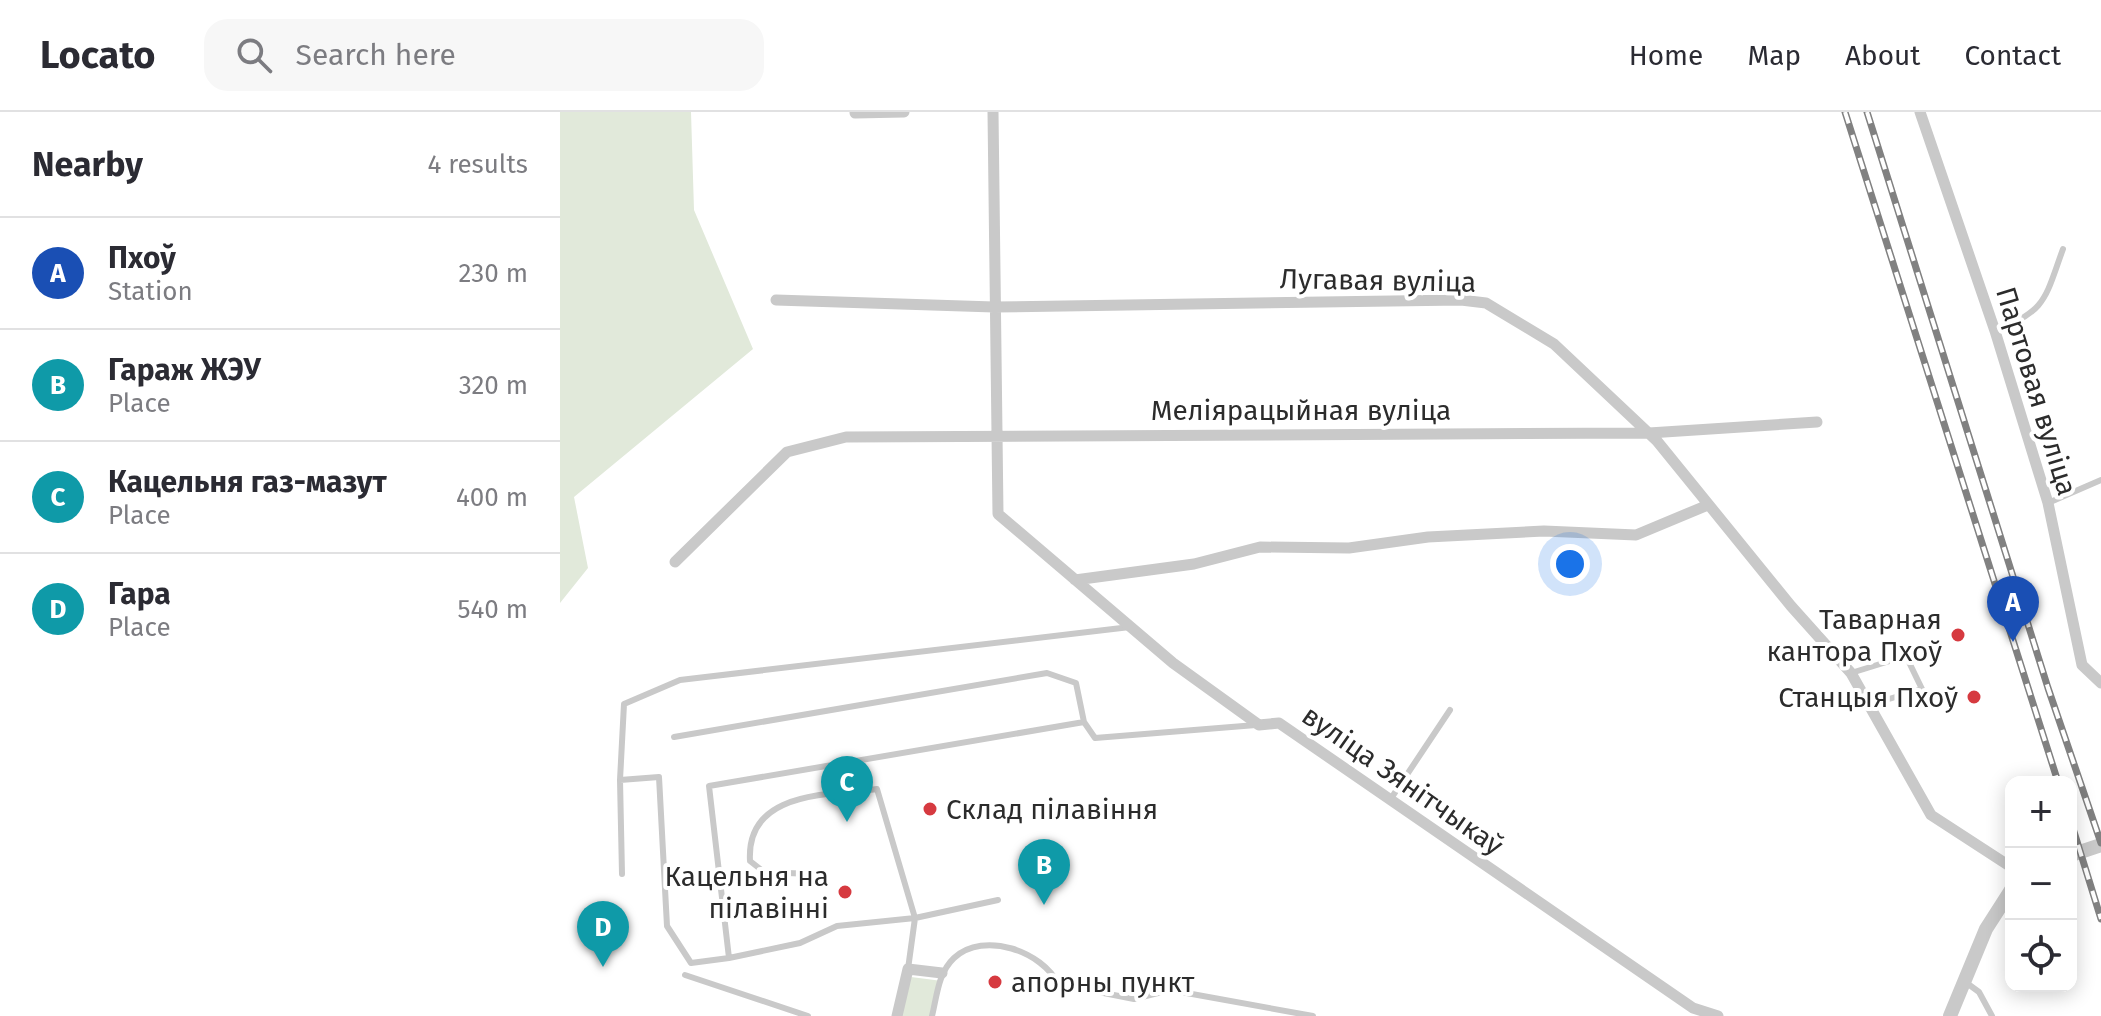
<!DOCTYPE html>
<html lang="en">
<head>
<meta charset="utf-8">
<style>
	body { margin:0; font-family:"Fira Sans",sans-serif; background:#f7f7f7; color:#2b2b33 }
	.controls { position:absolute; right:24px; bottom:24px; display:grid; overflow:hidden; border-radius:16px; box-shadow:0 4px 20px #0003 }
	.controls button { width:72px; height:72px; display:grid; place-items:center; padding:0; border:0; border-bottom:2px solid #e1e1e2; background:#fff; color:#2b2b33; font:40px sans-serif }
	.you { position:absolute; left:1010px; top:452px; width:28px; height:28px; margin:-20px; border:6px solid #fff; border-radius:50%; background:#1a73e8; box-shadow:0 0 0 12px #1a73e833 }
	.badge { display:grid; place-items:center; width:52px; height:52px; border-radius:50%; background:#d93025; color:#fff; font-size:26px; font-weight:700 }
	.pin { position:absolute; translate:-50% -66px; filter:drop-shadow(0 2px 4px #0008) }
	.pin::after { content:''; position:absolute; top:42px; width:28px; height:24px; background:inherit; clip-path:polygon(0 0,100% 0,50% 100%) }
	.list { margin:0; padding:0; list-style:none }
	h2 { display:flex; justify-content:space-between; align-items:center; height:104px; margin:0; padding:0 32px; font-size:34px }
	h2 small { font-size:26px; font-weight:400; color:#7c7c81 }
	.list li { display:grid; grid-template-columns:52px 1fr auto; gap:24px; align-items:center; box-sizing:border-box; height:112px; padding:0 32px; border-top:2px solid #e1e1e2 }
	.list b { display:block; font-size:30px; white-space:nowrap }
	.list p { margin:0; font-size:26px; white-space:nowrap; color:#7c7c81 }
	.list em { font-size:26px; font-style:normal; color:#7c7c81 }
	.icon { flex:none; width:44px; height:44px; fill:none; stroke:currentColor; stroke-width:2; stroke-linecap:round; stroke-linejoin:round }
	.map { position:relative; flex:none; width:1541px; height:904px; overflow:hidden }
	header { display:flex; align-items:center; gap:48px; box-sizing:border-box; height:112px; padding:0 40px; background:#fff; border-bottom:2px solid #e1e1e2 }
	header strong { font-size:38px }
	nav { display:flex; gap:44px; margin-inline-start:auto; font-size:28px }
	.search { width:560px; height:72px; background:#f7f7f7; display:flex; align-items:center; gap:20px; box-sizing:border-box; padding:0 28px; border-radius:24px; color:#7c7c81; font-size:30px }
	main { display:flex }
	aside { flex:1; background:#fff }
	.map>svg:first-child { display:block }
	.green { fill:#e1e9da }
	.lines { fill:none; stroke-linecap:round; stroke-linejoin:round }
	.service { stroke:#c9c9c9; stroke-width:6 }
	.minor { stroke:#c9c9c9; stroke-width:11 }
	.tertiary { stroke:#c9c9c9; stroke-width:14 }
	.rail-casing { stroke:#818181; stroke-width:7 }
	.rail { stroke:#fff; stroke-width:4; stroke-dasharray:12; stroke-linecap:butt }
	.poi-dot { fill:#d63a40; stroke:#fff; stroke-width:3 }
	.labels { text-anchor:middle; stroke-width:8; stroke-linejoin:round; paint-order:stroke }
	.street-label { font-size:28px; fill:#2c2c2c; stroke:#fff }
	.poi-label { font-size:28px; fill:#2c2c2c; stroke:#fff; text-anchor:end }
</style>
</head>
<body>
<header>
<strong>Locato</strong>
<div class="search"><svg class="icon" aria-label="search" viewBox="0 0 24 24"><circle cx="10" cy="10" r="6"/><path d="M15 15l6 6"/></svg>Search here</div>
<nav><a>Home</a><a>Map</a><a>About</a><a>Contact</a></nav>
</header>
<main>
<aside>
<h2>Nearby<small>4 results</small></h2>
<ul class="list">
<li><span class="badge" style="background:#1a4fb4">A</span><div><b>Пхоў</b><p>Station</p></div><em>230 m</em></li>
<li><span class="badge" style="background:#0f9aa8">B</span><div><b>Гараж ЖЭУ</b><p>Place</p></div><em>320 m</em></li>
<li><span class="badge" style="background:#0f9aa8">C</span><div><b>Кацельня газ-мазут</b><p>Place</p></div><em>400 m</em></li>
<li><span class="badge" style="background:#0f9aa8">D</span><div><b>Гара</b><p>Place</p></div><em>540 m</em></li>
</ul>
</aside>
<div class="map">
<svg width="1541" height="904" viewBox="0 0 1541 904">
	<rect width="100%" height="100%" fill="#fff"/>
	<path class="green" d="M0,0H131L134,98L193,237L14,385L28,456L0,491Z
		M351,865L382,869L372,904H341Z"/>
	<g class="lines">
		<path class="service" d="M1435,219C1487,199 1485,186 1503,137
			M1488,391L1541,368
			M1291,561L1346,544L1362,577L1309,593
			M114,625L487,561L516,571L524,610
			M60,668L99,665L107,814L131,851L169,846
			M830,688L890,598
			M62,762L60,668L64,592L120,568L570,515
			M251,762L204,760L190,749C186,679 267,683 317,677L355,806L348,857
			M438,788L355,806L277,814L240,831L169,846L149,674L524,610L535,626L696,613
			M125,863L248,904
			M1404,869L1419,880L1432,904
			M372,904C377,884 378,861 394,846C424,818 483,840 498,872L574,887L610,878L753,904"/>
		<path class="minor" d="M433,0L438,402L613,551L699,613L719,611L1133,896L1158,904
			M1360,0L1435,219L1488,391L1522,553L1541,571
			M295,1L344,0
			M216,188L434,195L901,188L926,191L994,232L1097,329L1231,494L1291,561L1371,703L1451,755
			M115,450L227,340L286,325L1089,321L1257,310
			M515,468L634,452L700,435L789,436L868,425L984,419L1076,423L1148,393
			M337,904L348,857L382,861"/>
		<path class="tertiary" d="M1511,743L1541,733
			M1390,904L1426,817L1451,778"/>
		<g class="rail-casing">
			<path id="rail" d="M1285,0L1498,670
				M1307,0L1488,576L1541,731
				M1511,710L1541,807"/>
		</g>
		<use href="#rail" class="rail"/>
	</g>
	<g class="poi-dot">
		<circle cx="1398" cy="523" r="8"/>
		<circle cx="1414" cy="585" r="8"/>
		<circle cx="370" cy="697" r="8"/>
		<circle cx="285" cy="780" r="8"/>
		<circle cx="435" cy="870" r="8"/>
	</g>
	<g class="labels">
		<g class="street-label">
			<text transform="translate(818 168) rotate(1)" y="10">Лугавая вуліца</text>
			<text transform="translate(1477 279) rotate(73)" y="10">Партовая вуліца</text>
			<text x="741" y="308">Меліярацыйная вуліца</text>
			<text transform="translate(843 668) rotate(35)" y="10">вуліца Зянітчыкаў</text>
		</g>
		<g class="poi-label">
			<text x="1382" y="517">Таварная<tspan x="1382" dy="32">кантора Пхоў</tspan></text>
			<text x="1398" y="595">Станцыя Пхоў</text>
			<text x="386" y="707" text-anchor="start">Склад пілавіння</text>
			<text x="269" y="774">Кацельня на<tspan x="269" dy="32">пілавінні</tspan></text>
			<text x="451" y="880" text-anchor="start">апорны пункт</text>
		</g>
	</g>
</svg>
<div class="controls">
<button>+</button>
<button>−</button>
<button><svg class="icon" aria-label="locate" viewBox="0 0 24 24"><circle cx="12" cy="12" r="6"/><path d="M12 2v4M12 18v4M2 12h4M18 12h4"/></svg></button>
</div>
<div class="you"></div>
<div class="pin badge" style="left:1453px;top:530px;background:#1a4fb4">A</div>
<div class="pin badge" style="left:484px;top:793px;background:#0f9aa8">B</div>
<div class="pin badge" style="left:287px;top:710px;background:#0f9aa8">C</div>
<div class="pin badge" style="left:43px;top:855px;background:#0f9aa8">D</div>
</div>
</main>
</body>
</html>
